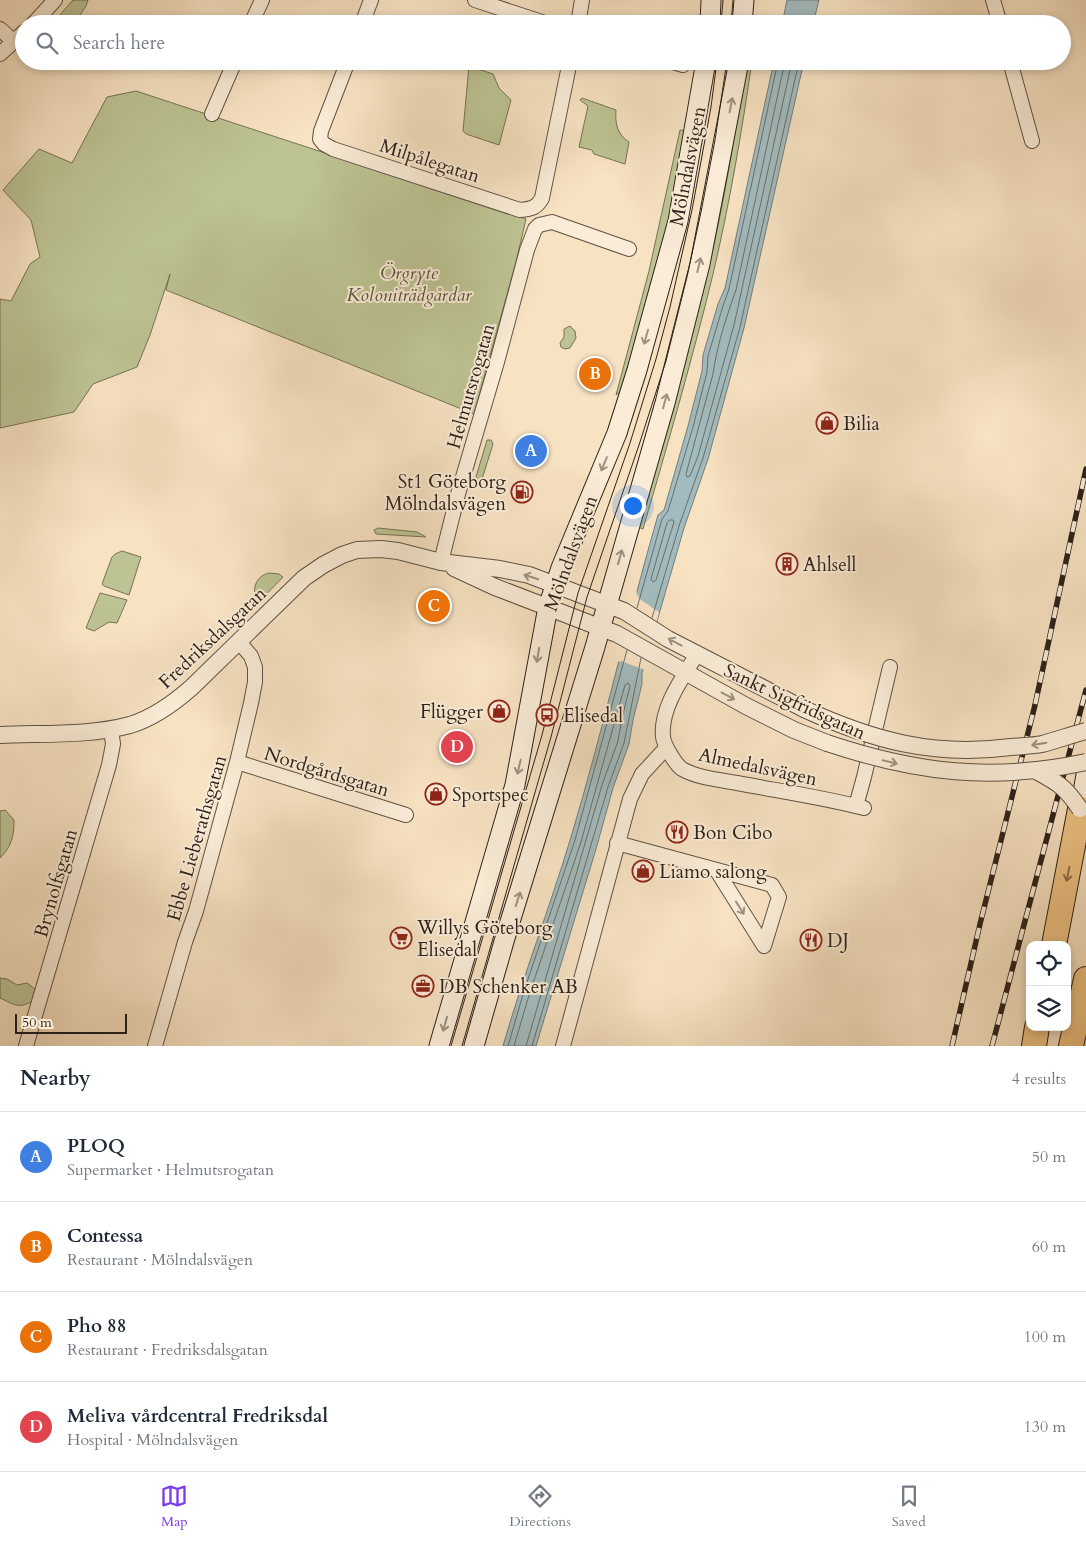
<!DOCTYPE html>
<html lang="en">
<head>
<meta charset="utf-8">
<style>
	body { margin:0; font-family:Cardo,serif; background:#f6f6f7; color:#1f2937 }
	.controls { position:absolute; right:15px; bottom:15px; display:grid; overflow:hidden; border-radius:10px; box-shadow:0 2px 8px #0003 }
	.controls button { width:45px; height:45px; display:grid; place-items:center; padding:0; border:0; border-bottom:1px solid #e0e1e3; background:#fff; color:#1f2937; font:25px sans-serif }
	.scale { position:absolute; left:15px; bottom:12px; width:112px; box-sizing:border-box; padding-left:5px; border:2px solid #2e211a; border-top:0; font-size:14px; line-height:18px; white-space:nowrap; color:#2e211a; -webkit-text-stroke:4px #faecd7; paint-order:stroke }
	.you { position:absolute; left:632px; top:505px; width:18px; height:18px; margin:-12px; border:4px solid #fff; border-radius:50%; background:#1a73e8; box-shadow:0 0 0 8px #1a73e833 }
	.badge { display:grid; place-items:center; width:32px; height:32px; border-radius:50%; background:#7c3aed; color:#fff; font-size:16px; font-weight:700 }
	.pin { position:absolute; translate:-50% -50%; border:2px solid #fff; box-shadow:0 1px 5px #0006 }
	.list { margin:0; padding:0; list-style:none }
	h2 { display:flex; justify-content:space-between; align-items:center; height:65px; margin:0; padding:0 20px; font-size:21px }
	h2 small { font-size:16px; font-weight:400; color:#747a83 }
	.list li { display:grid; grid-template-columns:32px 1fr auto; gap:15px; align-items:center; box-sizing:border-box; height:90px; padding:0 20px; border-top:1px solid #e0e1e3 }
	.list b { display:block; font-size:19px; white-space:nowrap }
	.list p { margin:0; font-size:16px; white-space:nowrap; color:#747a83 }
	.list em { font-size:16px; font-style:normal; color:#747a83 }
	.icon { flex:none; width:28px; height:28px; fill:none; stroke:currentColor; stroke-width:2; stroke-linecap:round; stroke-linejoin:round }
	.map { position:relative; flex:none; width:1086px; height:1046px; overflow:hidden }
	.search { position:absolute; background:#fff; box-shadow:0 2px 8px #0003; left:15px; right:15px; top:15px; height:55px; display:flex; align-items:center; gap:12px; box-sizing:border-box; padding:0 18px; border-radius:28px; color:#747a83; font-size:19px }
	.sheet { height:425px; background:#fff }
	nav { display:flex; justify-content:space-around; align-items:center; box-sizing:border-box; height:70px; border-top:1px solid #e0e1e3; background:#fff; font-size:14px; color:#747a83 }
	nav a { display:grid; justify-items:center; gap:2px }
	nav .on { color:#7c3aed }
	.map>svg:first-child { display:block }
	.green { fill:#bdc393; stroke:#767256 }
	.water { fill:#a2bbbe; stroke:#747d7c }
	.pier { fill:#f7e2c2 }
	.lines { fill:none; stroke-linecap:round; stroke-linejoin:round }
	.shore { stroke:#686e6c; stroke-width:1 }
	.minor-casing { stroke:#605144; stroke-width:16 }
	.tertiary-casing { stroke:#605144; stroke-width:18 }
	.secondary-casing { stroke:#2e211a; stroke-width:21 }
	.motorway-casing { stroke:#2e211a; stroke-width:26 }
	.minor { stroke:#faecd7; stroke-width:14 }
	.tertiary { stroke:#faecd7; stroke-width:16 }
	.secondary { stroke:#faecd7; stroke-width:19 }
	.motorway { stroke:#ecc181; stroke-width:24 }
	.tram { stroke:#2e211a; stroke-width:1 }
	.rail-casing { stroke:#2e211a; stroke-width:5.5 }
	.rail { stroke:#faecd7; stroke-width:4; stroke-dasharray:11; stroke-linecap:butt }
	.tertiary-bridge-casing { stroke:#605144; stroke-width:18; stroke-linecap:butt }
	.tertiary-bridge { stroke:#faecd7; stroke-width:16 }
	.oneway { stroke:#9e9182 }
	.oneway2 { stroke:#8d714e }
	.labels { text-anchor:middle; stroke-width:4; stroke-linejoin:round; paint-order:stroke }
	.street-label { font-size:19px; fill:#2e211a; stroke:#faecd7 }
	.park-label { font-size:19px; font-style:italic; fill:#59523e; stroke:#faecd7 }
	.poi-label { font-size:19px; fill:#2e211a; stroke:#faecd7; text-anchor:start }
</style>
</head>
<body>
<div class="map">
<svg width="1086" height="1046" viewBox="0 0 1086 1046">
	<rect width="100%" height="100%" fill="#f7e2c2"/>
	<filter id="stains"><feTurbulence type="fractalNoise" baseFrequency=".004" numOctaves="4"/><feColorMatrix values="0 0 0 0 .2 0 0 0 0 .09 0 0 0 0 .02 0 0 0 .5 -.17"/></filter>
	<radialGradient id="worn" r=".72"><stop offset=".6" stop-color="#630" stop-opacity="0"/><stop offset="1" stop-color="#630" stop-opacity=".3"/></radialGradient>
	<path class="green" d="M73,0H88L86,6L74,24H52Z
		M746,61H752C742,131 730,201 714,270C693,357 668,443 643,529L638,527C661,444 686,361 706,278C724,206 735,134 746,61Z
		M469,66L493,74L499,88L511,100L499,145L466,134L463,131Z
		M136,91L526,219L516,262L474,414L166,290L170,274L150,335L137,367L93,384L74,412L0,428V299L11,301L30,264L40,257L31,220L3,190L39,149L72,163L107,97Z
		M582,98L616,110C615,124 617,134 629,142L625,164L594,154L592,150L579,147L588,106L580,100Z
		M680,130L688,131L675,203L628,371L620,392L616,395L649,271Z
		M570,326L575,331L576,338L570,348L565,349L561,347L560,343L564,337V329Z
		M487,440H491L493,444L482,479L477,484L475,481L476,477Z
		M378,528L417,532L426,537L376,534L374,530Z
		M122,551L141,557L129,595L104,586L102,584L112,557L115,554Z
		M269,573L279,574L283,577L259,602L256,600C252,588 256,576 269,573Z
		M100,593L127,600L117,623L109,622L94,631L86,628Z
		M5,810L14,820C14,836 12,846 0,858V811Z
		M0,978L7,979L17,985L27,983L35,989V999C20,1010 15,1005 0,998Z"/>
	<path class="water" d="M787,0H819L813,24H782Z
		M774,61H804L744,328L708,459L684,528L642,673V684L633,720L629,744L613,788L596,849L536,1046H503C523,976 550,907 571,837C603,731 627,622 658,515L664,510L688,426L702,371L703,355L718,304L725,288Z"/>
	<path class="pier" d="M636,589L637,595L641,600L659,612L645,670L621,661L617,662Z"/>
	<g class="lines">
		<path class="shore" d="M785,61L736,290C726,318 717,345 713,374L686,474L687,477L690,476L698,456L734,325L792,61
			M670,520H673L674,522L656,580L653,582L651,579L667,523Z
			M637,608L662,519L668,511L693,427L707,372L708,356L723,306L729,289L778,61
			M652,618L679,526L703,458L740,327L799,61
			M508,1046L524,991L575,840L627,650
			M514,1046L530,992L581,842L625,685L628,683L630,686L622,718L618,741L602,785L526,1046
			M532,1046L608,787L624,743L641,658"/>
		<g class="minor-casing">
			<path id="minor" d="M475,0L548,24
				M993,0L1000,24
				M33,24L55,0
				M251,24L262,0
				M362,24L371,0
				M578,24L582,0
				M0,29L14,42
				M0,54L24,32
				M348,61L321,131L320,139L324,144L333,149L520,210C531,209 537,208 542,198L570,61
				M670,61L683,65
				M1010,61L1032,141
				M212,114L235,61
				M441,562L458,494L497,362L527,250L535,229L539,225L552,222L629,249
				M697,654C683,677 660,708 663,737C664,745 675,764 682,769C698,778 720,780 737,783C779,791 822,797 864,808
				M237,762L406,815
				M856,806L864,777L890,667
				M617,843L772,885L779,897L764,946
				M717,871L764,946
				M26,1046L109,765L113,744L111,729
				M155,1046L185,942L196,911L237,762L251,703L255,682V667L251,656L239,642
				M563,1046L630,799L642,774L666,748"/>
		</g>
		<g class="tertiary-casing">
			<path id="tertiary" d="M454,568L495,587L617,634L746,706L794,730L827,743
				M0,735C42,733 89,736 130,725C153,718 174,703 192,687L304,578L323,565L342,555L357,550L381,549L398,551L441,562L500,569L529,575L624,611L668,639L804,709"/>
		</g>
		<g class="secondary-casing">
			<path id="secondary" d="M710,24L711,0
				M742,24L744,0
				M1080,809L1086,775
				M439,1046L515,785L548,607L561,568L617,433L637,370L678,221L706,61
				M474,1046L505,938L595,647L665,403L700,264L739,61"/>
		</g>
		<g class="motorway-casing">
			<path id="motorway" d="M1054,945L1080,809
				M1034,1046L1037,1027
				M1071,1046L1086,979"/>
		</g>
		<use href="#minor" class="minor"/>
		<use href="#tertiary" class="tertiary"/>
		<use href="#secondary" class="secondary"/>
		<use href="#motorway" class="motorway"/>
		<path class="tram" d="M721,24L723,0
			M731,24L733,0
			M451,1046L542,735L578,593L630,443L656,359L670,307L692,210L711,107L717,61
			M462,1046L551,737L587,597L639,445L666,361L687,277L701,212L715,140L727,61"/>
		<g class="rail-casing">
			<path id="rail" d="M952,1046L980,924L1035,705L1086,469
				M992,1046L1086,690"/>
		</g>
		<use href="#rail" class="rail"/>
		<g class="tertiary-bridge-casing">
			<path id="tertiary-bridge" d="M804,709C874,741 934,757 1011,747C1021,746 1032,746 1042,744C1057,740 1071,735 1086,731
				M827,743C917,773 992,782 1086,762
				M1036,771C1059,783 1066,788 1080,809"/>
		</g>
		<use href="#tertiary-bridge" class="tertiary-bridge"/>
	</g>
	<defs><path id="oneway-shaft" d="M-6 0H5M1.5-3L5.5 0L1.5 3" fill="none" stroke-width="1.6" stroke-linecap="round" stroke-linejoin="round" transform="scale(1.25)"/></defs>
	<g class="oneway">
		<use href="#oneway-shaft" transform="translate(731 105) rotate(-79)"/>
		<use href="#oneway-shaft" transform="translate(699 265) rotate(-77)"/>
		<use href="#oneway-shaft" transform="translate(646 337) rotate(106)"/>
		<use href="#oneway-shaft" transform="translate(665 401) rotate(-75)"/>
		<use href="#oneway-shaft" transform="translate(604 464) rotate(113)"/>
		<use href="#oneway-shaft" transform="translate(620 557) rotate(-74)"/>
		<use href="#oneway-shaft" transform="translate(531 577) rotate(-162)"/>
		<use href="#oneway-shaft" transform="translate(675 642) rotate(-152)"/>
		<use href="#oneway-shaft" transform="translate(538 655) rotate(100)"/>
		<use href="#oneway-shaft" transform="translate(728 696) rotate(28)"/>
		<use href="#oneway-shaft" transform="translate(1039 744) rotate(170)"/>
		<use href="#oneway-shaft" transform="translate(890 762) rotate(13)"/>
		<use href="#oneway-shaft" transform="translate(519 767) rotate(103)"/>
		<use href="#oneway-shaft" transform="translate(518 899) rotate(-72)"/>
		<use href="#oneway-shaft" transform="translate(740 908) rotate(58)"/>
		<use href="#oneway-shaft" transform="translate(445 1024) rotate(106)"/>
	</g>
	<use class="oneway2" href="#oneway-shaft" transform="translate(1068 874) rotate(101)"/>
	<defs>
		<g id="shop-ring" transform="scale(1.125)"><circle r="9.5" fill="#faecd7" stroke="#8f2418" stroke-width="1.5"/><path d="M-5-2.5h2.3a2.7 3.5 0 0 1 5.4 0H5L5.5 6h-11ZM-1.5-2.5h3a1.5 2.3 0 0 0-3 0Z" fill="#8f2418"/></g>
		<g id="fuel-ring" transform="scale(1.125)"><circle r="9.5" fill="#faecd7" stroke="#8f2418" stroke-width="1.5"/><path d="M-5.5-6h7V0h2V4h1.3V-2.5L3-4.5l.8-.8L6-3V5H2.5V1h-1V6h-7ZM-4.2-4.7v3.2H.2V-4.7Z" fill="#8f2418"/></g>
		<g id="building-ring" transform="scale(1.125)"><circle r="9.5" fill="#faecd7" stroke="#8f2418" stroke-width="1.5"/><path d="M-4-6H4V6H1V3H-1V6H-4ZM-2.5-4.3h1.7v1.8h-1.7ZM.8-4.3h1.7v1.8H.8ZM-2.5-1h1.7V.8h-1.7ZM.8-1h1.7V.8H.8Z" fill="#8f2418"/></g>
		<g id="bus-ring" transform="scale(1.125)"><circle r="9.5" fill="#faecd7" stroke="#8f2418" stroke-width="1.5"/><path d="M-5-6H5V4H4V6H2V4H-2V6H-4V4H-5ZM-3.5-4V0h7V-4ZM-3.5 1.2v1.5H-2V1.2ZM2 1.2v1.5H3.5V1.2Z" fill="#8f2418"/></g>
		<g id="restaurant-ring" transform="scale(1.125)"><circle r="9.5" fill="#faecd7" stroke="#8f2418" stroke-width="1.5"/><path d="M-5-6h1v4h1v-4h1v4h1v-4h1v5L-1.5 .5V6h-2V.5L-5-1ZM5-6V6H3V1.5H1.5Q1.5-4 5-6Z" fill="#8f2418"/></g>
		<g id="supermarket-ring" transform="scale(1.125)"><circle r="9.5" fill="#faecd7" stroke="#8f2418" stroke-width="1.5"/><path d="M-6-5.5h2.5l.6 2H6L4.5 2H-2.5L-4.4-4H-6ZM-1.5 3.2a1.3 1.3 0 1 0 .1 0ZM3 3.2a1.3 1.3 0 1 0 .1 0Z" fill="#8f2418"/></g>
		<g id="office-ring" transform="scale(1.125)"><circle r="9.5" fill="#faecd7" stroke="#8f2418" stroke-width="1.5"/><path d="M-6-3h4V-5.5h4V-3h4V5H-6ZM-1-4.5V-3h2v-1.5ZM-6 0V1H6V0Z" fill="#8f2418"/></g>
	</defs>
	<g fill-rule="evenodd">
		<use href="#shop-ring" x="827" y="423"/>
		<use href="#fuel-ring" x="522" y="492"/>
		<use href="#building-ring" x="787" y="564"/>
		<use href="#shop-ring" x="499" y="711"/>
		<use href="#bus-ring" x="547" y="715"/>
		<use href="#shop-ring" x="436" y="794"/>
		<use href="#restaurant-ring" x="677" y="832"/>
		<use href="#shop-ring" x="643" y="871"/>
		<use href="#supermarket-ring" x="401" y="938"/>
		<use href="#restaurant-ring" x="811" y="940"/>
		<use href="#office-ring" x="423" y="986"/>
	</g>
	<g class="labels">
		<g class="street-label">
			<text transform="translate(430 160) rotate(18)" y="7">Milpålegatan</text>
			<text transform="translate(687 166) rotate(-79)" y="7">Mölndalsvägen</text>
			<text transform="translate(470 386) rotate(-74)" y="7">Helmutsrogatan</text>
			<text transform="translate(570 553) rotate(-70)" y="7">Mölndalsvägen</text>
			<text transform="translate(212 637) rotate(-43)" y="7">Fredriksdalsgatan</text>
			<text transform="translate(795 701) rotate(25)" y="7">Sankt Sigfridsgatan</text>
			<text transform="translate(758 766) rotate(12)" y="7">Almedalsvägen</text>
			<text transform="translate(327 771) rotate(17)" y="7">Nordgårdsgatan</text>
			<text transform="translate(196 838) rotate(-74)" y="7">Ebbe Lieberathsgatan</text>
			<text transform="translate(55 883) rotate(-74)" y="7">Brynolfsgatan</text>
		</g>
		<g class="park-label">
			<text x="409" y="279">Örgryte<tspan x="409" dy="22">Koloniträdgårdar</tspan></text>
		</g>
		<g class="poi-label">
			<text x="843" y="430">Bilia</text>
			<text x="506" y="488" text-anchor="end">St1 Göteborg<tspan x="506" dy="22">Mölndalsvägen</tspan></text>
			<text x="803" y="571">Ahlsell</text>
			<text x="483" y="718" text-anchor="end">Flügger</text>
			<text x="563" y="722">Elisedal</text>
			<text x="452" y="801">Sportspec</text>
			<text x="693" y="839">Bon Cibo</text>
			<text x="659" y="878">Liamo salong</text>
			<text x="417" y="934">Willys Göteborg<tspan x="417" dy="22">Elisedal</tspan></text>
			<text x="827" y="947">DJ</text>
			<text x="439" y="993">DB Schenker AB</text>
		</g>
	</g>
	<rect width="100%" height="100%" filter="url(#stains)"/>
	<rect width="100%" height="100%" fill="url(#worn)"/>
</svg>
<div class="controls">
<button><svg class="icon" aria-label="locate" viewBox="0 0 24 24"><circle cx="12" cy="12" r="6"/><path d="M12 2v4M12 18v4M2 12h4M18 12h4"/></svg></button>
<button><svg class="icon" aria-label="layers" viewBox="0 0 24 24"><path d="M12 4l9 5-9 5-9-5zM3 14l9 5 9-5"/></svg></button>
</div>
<div class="scale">50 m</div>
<div class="you"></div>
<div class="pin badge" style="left:531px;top:451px;background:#3f7fe0">A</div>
<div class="pin badge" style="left:595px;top:374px;background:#e8710a">B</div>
<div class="pin badge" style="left:434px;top:606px;background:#e8710a">C</div>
<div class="pin badge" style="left:457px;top:747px;background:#e0444e">D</div>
<div class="search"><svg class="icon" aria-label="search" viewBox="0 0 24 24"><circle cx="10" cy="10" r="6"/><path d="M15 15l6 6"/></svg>Search here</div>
</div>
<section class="sheet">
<h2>Nearby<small>4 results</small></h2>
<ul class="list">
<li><span class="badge" style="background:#3f7fe0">A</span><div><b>PLOQ</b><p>Supermarket · Helmutsrogatan</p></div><em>50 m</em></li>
<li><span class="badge" style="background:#e8710a">B</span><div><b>Contessa</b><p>Restaurant · Mölndalsvägen</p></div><em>60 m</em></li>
<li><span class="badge" style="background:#e8710a">C</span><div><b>Pho 88</b><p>Restaurant · Fredriksdalsgatan</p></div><em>100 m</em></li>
<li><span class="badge" style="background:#e0444e">D</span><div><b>Meliva vårdcentral Fredriksdal</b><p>Hospital · Mölndalsvägen</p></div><em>130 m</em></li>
</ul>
</section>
<nav>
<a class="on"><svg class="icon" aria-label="map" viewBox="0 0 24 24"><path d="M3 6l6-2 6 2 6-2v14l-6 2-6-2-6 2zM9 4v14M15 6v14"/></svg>Map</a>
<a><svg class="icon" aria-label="directions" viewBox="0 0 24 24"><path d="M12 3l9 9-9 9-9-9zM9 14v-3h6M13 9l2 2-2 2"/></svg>Directions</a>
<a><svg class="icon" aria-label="saved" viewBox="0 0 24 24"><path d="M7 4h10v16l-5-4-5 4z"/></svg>Saved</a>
</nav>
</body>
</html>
